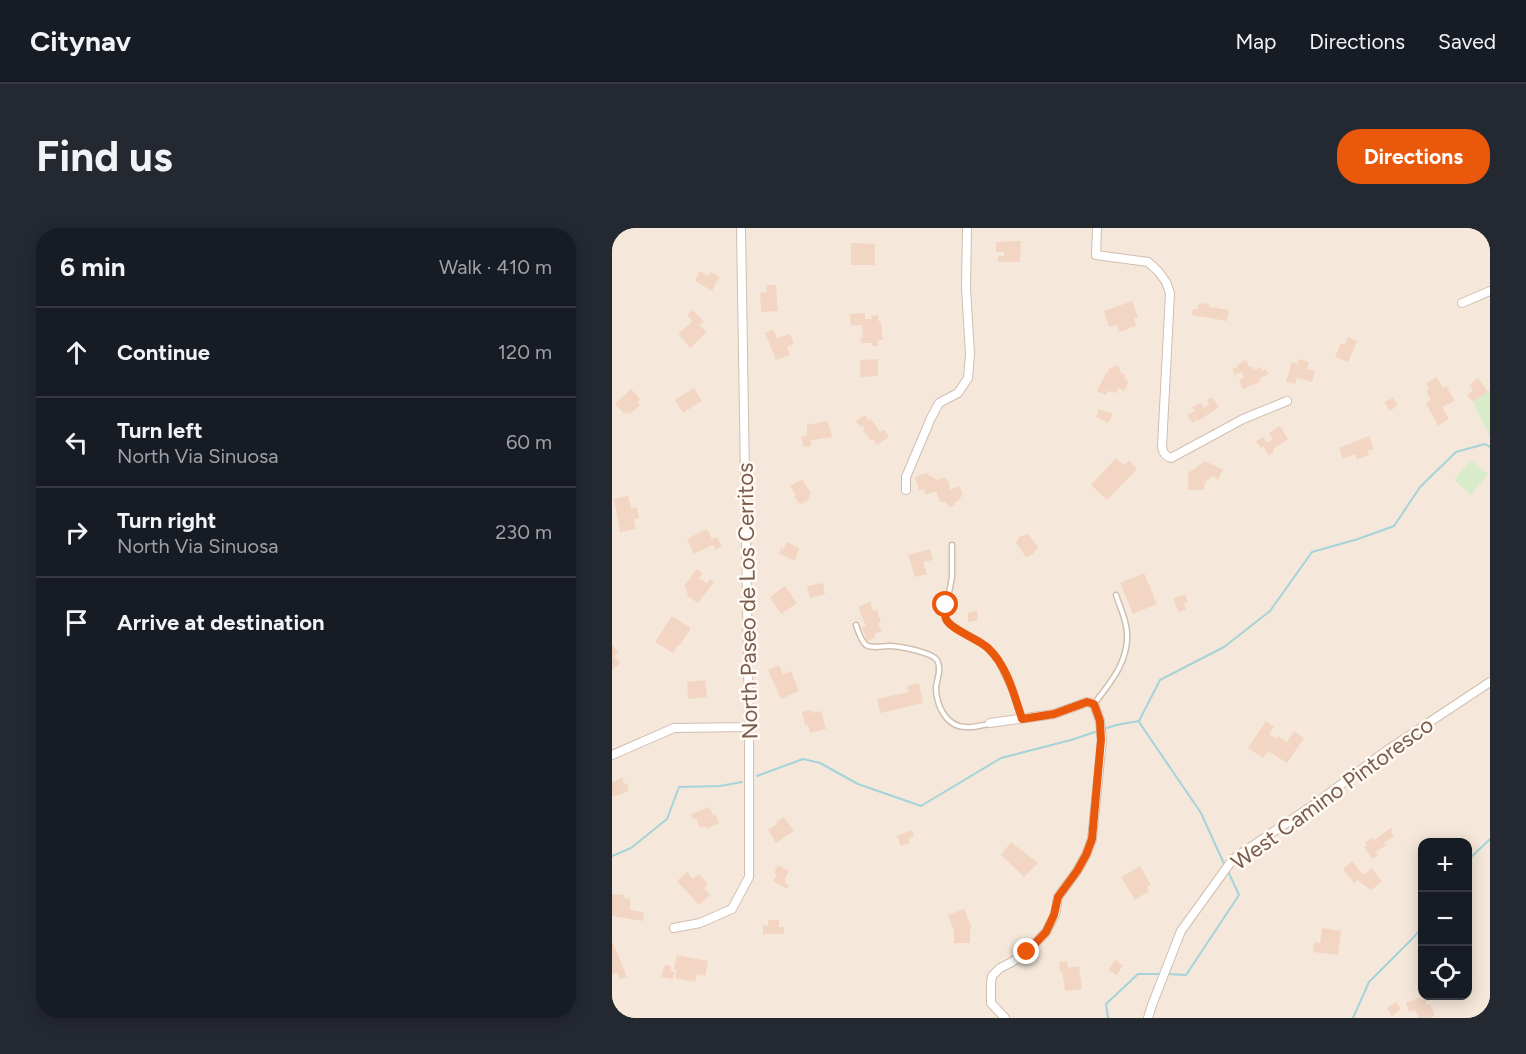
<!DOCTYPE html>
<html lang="en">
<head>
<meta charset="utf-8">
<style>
	body { margin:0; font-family:Figtree,sans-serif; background:#242831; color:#f1f3f6 }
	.controls { position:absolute; right:18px; bottom:18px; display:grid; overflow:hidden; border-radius:12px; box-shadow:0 3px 15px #0003 }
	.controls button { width:54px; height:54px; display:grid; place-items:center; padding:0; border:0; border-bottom:2px solid #363941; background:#171b24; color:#f1f3f6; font:30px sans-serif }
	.stop { position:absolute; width:18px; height:18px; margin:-14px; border:4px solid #ea580c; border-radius:50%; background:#fff }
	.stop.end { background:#ea580c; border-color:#fff; box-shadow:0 2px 6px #0008 }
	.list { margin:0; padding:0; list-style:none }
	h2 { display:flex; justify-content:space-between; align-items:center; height:78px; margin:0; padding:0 24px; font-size:26px }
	h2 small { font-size:20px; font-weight:400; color:#9ea1a6 }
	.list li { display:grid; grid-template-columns:39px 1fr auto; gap:18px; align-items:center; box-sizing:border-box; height:90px; padding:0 24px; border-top:2px solid #363941 }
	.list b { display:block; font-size:22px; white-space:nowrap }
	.list p { margin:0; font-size:20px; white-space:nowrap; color:#9ea1a6 }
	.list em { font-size:20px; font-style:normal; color:#9ea1a6 }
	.icon { flex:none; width:33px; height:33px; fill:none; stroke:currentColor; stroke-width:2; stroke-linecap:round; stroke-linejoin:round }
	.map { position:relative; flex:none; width:878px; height:790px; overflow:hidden; border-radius:24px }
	header { display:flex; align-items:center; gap:36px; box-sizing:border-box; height:84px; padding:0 30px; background:#171b24; border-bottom:2px solid #363941 }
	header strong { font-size:28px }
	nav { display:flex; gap:33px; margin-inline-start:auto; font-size:21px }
	.intro { display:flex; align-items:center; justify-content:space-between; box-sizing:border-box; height:144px; padding:0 36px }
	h1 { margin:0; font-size:42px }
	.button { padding:15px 27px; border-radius:24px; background:#ea580c; color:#fff; font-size:21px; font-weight:700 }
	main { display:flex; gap:36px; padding:0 36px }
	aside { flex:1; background:#171b24; border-radius:24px; box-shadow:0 3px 15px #0003 }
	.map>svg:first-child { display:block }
	.residential { fill:#f5e8da; fill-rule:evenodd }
	.green { fill:#d8ecc9 }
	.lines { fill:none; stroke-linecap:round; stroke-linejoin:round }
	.stream { stroke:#a5d3da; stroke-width:2 }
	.building { fill:#f3d5c3 }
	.lane-casing { stroke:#d1beb0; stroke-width:7 }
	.street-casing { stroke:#d1beb0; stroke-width:10 }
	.lane { stroke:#fff; stroke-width:4 }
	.street { stroke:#fff; stroke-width:8 }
	.route { stroke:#ea580c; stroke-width:8 }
	.labels { text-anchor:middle; stroke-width:5; stroke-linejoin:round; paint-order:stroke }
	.street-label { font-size:22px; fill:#7a5c4d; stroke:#fffaf3 }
</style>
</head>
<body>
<header>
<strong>Citynav</strong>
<nav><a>Map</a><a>Directions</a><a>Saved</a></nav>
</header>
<div class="intro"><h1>Find us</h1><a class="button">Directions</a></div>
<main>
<aside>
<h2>6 min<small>Walk · 410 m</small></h2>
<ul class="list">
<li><svg class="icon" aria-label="ahead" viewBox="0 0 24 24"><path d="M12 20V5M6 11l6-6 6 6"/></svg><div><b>Continue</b></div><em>120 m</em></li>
<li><svg class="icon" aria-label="left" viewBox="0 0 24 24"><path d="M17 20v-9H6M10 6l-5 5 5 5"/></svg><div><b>Turn left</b><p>North Via Sinuosa</p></div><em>60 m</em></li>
<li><svg class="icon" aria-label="right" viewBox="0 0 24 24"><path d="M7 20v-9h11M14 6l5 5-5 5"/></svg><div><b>Turn right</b><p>North Via Sinuosa</p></div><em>230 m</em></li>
<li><svg class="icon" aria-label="arrive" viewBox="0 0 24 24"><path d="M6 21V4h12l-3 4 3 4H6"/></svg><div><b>Arrive at destination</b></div></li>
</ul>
</aside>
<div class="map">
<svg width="878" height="790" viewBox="0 0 878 790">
	<rect width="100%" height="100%" fill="#fdf6ec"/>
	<path class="residential" d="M0,0H878V790H0ZM810,614H856V768H810Z"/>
	<path class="green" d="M878,162V209L861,174L875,163Z
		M859,232L876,246L859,267L842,252Z"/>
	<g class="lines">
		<path class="stream" d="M527,494L589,585L613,638
			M145,548L191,531L208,535L246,556L309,578L389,530L459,512L504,497L527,493L548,452L612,419L658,383L700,324L746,311L782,298L808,259L844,224L873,216L878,219
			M0,628L19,620L55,591L67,559L108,558L130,554
			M856,632L878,611
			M555,746L574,747L627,667L616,643
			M496,790L494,776L526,746H549
			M741,790L757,754L802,709L810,699"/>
	</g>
	<path class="building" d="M409,13L408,34H386V28H392V24H384V14Z
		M239,15L263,16V37H239Z
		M88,43L96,48L99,44L107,49L100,63L83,53Z
		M154,57H164L166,83L149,84L148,65L155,64Z
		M520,73L526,89L522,91L524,98L507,104L505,97L497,99L492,83Z
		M587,75L597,76V79L617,82L615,93L580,87L581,81H586Z
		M81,82L92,94L87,97L95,104L78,120L66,105L81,93L75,87Z
		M253,85V91H260L259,88L266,87V92L269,95L271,112H266V118H260V115H249L248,110H251L250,97L239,98L238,86Z
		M161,101L165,110L178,106L182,116L175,119L178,127L164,132L153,105Z
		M736,109L745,113L736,134L723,129L729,115L733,117Z
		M266,131V148L248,149V132Z
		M687,131L697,134L695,141L703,143L700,154L685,150L683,156L674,154L680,134L685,136Z
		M634,132L637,139L640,138L642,142L649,139L650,143L654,141L657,146L647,151L648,154L631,161L627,152L632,149L630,144L623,147L620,141L626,139L625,137Z
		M506,137L509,145L513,147L512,150L517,153L512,163L507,160L504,165L496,163L494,167L485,163L494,145L497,144L496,141Z
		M825,149L831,160L834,158L843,173L830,179L837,191L826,198L814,175L819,172L814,163L817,161L814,155Z
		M866,150L876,164L861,174L855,167L861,162L857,157Z
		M82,160L90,173L71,185L63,172Z
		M19,161L28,171L25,174L28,177L18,186L16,184L13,186L3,176Z
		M600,169L607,179L586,193L585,191L581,195L575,187L583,183L580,179L589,175L592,180L597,177L595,172Z
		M781,170L786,177L778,183L772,174Z
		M487,181L501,186L496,195L484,189Z
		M253,187L257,193L259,191L268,204L272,201L277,209L265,217L261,211L259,213L251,202L253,200L251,198L249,199L244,193Z
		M216,193L220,209L199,212V218L192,219L189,209L195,208V197Z
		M668,198L676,211L661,221L662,224L657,227L651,218L649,220L644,213L651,209L655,215L661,211L657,205Z
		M757,208L762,221L756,223L757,227L745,232L743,226L731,231L727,220Z
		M504,230L512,237L517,232L525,241L495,272L479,257Z
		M593,233L611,242L606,252L601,248L593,254L592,262H576V245Z
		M314,245L325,252L332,249L338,255L337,257L338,262L347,258L351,266L347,272L343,274V277L337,279L333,274H328L324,263L314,267L312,261L307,263L303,249Z
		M190,251L199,266L196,268L198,271L189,276L188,274L186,275L182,268L184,267L178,258Z
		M16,268L19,280L25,279L27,290L22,291L24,301L8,304L2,271Z
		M95,301L100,311L105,309L110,319L103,322L101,317L82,326L75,311Z
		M416,306L426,319L421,326L414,329L404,315L407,309Z
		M174,314L187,320L183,333L167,326L169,320L172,321Z
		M318,321L321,332L311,334L315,346L303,349L296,327Z
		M85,341L91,345L87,350L95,355L98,351L102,354L86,375L74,367L76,365L72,358Z
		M532,345L545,376L521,386L508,355Z
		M211,355L213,366L198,370L195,358Z
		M173,358L185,375L169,386L158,369Z
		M573,366L576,374L572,376L574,381L567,384L561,371Z
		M258,374L261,383L265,382L269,394L266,395L270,403L262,406L264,409L255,413L250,399L254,398L246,379Z
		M365,382L366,392L356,394V385Z
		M60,388L79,400L67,418L66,417L61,425L43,414Z
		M0,417L7,424L2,428L8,435L0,442Z
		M167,437L171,446L179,443L187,463L169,471L156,442Z
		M93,452L95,469L76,471L75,454Z
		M307,455L311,475L268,485L265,471L297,464L295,458Z
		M200,482L201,485L209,483L214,501L198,505L196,497H193L190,484Z
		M654,493L662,499L657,506L664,511L666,508L675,514L682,503L692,510L675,535L656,523L651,530L636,520Z
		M10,550L12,556L15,555L17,563L0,569V554Z
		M97,579L101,587L103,586L107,595L94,601V598L88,600L84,590L81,591L79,586Z
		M172,589L182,603L164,615L156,602L165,596L164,594Z
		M779,600L781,602L779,603L782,608L772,615L774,617L764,624L766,627L760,631L752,619L755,617L753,615L761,609L762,612Z
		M300,602L302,608L296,611L298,615L289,618L285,608Z
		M399,614L426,635L412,649L389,627Z
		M740,633L751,647L760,640L770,654L759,662L745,652L742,655L731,641Z
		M166,637L177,643L172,652L174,654L173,655L177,657L175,661L161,653L165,646L162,645Z
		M528,638L539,657L535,659L537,663L523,672L509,649Z
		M75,644L81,651L87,646L96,656L92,660L98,667L87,677L65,653Z
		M0,666L13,667L12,670L18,671V682L32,684L31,693L0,688Z
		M352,681L360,701H358V715H342V703L336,687Z
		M156,692H167V699H172V706H151V697L156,698Z
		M710,700L729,703L726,727L701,724L702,714L708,715Z
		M0,713L15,749L8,751L5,745L0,747Z
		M65,727L96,733L93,748L85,746L83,754L63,750L65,742L62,741Z
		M503,732L511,737L505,747L496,742Z
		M455,733L456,740L467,738L470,761L453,763L450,743H448L447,734Z
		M52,737L59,738L58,743L63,744L61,751L49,749Z
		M811,768H818L820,771L813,774L815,777L818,776L823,788L817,790H807L803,782L797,784L794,775Z
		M784,774L789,781L780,788L775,780Z"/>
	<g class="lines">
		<g class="lane-casing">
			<path id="lane" d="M340,317V349L333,386L335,393L341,399L368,413L385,430L400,462L409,490
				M244,397C246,403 249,413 254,417C260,421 270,418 277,418C287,418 319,424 325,432C330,440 325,451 324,459C324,477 334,499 354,499C362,500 370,497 377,496
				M482,476C499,454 517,433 515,404C514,391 508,379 504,367"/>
		</g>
		<g class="street-casing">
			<path id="street" d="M485,0L484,27L536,34L546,43L554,54L558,65L550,219C551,225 553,228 559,230L631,191L675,173
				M850,75L878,63
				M294,262V249L319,190L327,175L346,165L356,150L358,126L354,60L355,0
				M378,495L442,486L475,474L482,476L488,493L490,512L480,611L474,627L465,643L446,669L443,687L434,704L415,724L400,734L388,740L380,748L379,755V775L393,790
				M0,527L62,500L137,499
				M62,700L88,695L120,681L137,649V499L129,0
				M536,790L540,777L569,703L621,631L703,576L774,523L878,454"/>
		</g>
		<use href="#lane" class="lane"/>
		<use href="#street" class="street"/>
	</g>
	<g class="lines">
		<path class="route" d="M334,377C333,382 332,386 334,391C338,401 366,411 376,420C395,438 402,466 410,491L442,486L475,474L482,476L488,493L489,512L480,611L474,627L465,643L446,669L442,687L434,704L415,724"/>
	</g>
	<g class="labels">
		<g class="street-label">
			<text transform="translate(135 373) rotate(-91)" y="8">North Paseo de Los Cerritos</text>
			<text transform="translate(720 565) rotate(-36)" y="8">West Camino Pintoresco</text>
		</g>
	</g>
</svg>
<div class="controls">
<button>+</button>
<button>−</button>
<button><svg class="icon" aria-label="locate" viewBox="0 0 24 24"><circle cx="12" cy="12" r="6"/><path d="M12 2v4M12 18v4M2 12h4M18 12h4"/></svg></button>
</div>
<div class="stop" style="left:334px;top:377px"></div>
<div class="stop end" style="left:415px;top:724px"></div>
</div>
</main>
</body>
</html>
